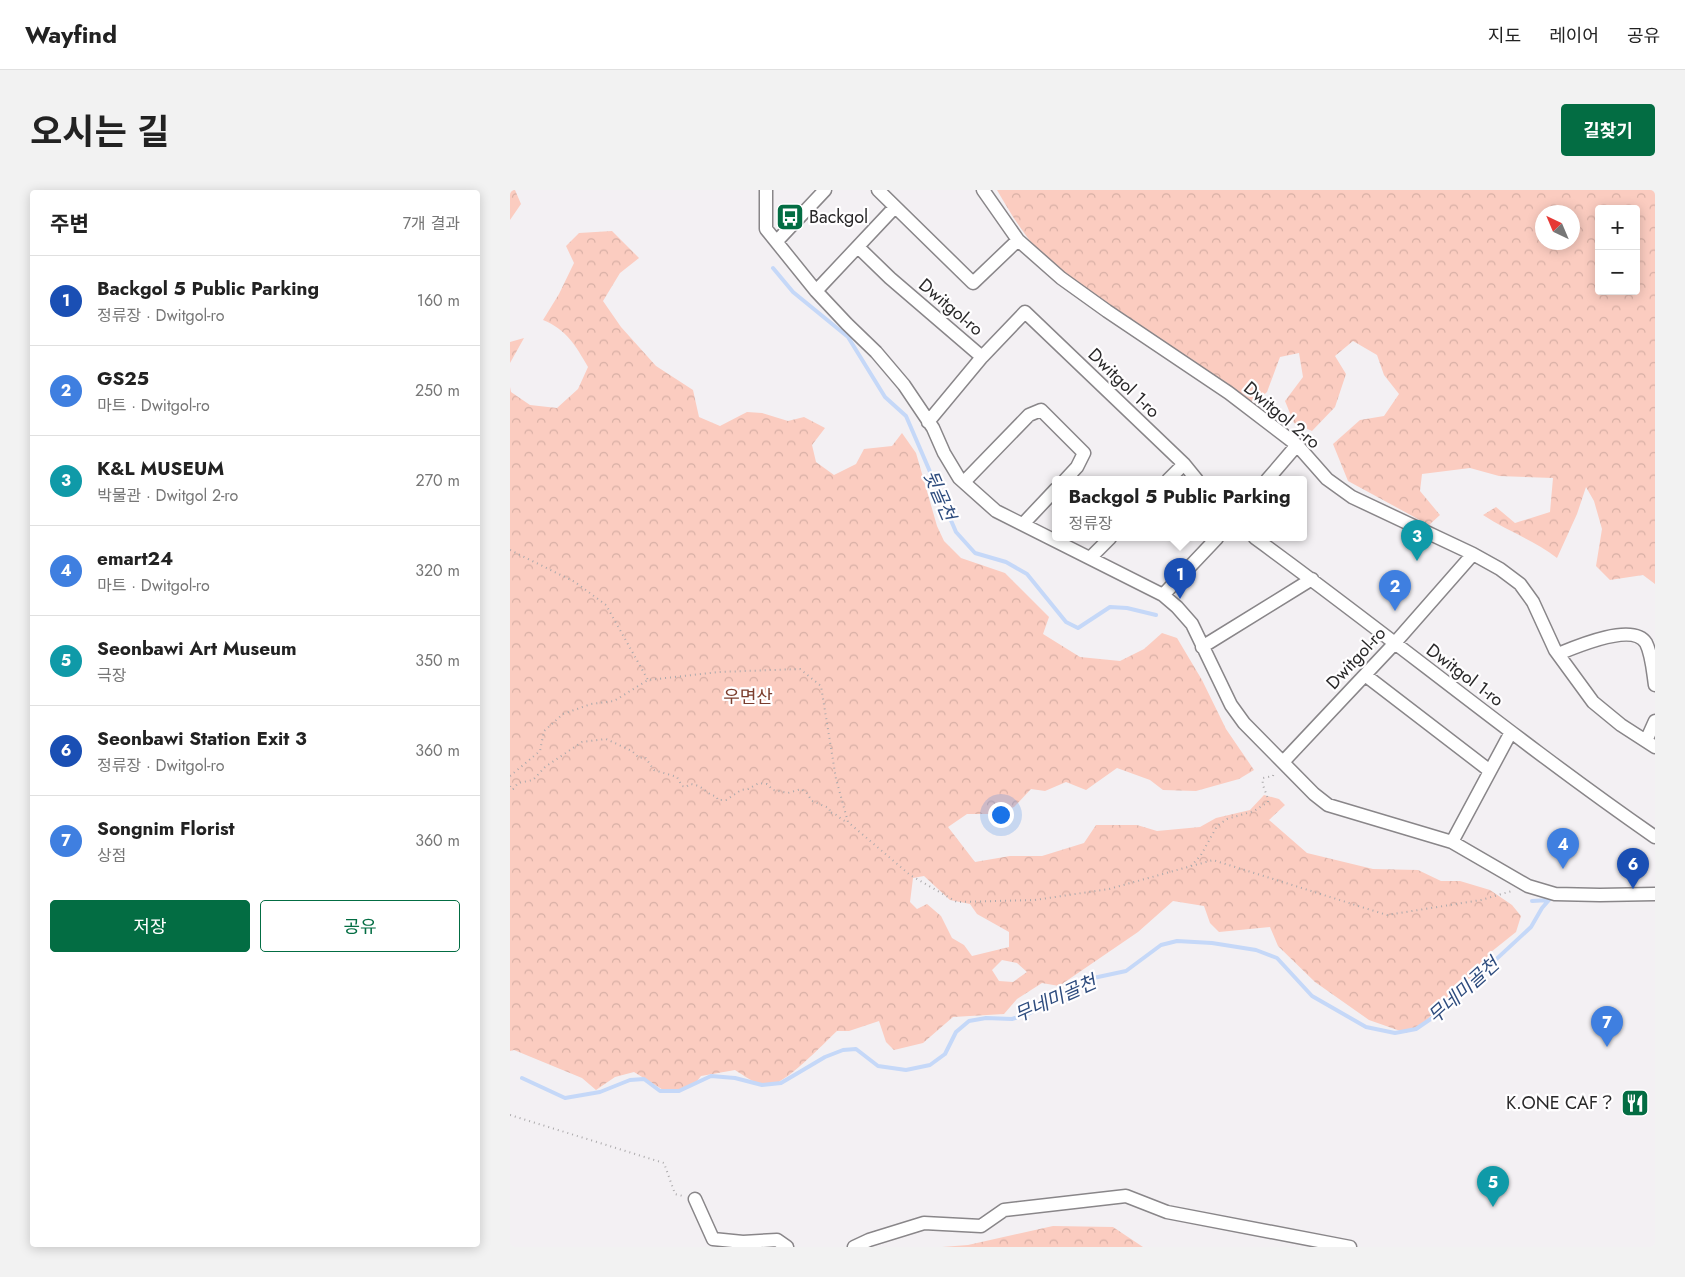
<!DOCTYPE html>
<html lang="ko">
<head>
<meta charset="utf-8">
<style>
	body { margin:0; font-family:Jost,"Noto Sans KR",sans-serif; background:#f2f2f2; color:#222 }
	.controls { position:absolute; right:15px; top:15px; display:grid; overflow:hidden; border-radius:5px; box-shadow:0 2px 12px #0003 }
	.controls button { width:45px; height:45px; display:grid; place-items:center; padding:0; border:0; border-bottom:1px solid #e0e0e0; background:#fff; color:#222; font:25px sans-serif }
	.compass { position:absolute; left:1025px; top:15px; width:45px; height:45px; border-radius:50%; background:#fff; box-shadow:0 2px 12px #0003; rotate:316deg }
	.you { position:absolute; left:490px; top:624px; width:18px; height:18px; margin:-12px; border:4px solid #fff; border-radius:50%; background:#1a73e8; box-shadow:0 0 0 8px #1a73e833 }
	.badge { display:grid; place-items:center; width:32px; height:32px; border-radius:50%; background:#036d43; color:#fff; font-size:16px; font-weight:700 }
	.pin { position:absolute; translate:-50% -41px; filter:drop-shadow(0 1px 2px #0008) }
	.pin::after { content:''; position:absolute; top:26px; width:18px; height:15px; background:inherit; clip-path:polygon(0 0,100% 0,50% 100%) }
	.popup { position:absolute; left:542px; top:286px; width:255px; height:65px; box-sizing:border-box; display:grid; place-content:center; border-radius:5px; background:#fff; filter:drop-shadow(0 1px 4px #0005); font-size:16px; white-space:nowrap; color:#767676 }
	.popup b { font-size:19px; color:#222 }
	.popup::after { content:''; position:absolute; left:50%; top:100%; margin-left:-10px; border:10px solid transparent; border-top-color:#fff }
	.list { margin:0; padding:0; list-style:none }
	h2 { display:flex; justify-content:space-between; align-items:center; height:65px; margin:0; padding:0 20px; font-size:21px }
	h2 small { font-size:16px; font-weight:400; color:#767676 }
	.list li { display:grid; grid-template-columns:32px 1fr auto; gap:15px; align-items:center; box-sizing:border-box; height:90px; padding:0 20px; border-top:1px solid #e0e0e0 }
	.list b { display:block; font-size:19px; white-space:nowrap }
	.list p { margin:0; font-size:16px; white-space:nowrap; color:#767676 }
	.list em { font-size:16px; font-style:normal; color:#767676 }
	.actions { display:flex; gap:10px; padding:15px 20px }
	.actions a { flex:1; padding:11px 0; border:1px solid #036d43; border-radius:5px; text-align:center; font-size:18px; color:#036d43 }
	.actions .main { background:#036d43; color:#fff }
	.map { position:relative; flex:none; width:1145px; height:1057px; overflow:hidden; border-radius:5px }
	header { display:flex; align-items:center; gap:30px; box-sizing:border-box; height:70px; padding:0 25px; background:#fff; border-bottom:1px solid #e0e0e0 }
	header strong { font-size:24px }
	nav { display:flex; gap:28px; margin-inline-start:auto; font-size:18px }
	.intro { display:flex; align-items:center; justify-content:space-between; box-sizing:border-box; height:120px; padding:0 30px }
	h1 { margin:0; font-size:35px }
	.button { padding:12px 22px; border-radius:5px; background:#036d43; color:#fff; font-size:18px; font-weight:700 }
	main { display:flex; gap:30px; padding:0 30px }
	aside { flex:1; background:#fff; border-radius:5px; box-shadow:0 2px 12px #0003 }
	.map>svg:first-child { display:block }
	.forest { fill:url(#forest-crowns); fill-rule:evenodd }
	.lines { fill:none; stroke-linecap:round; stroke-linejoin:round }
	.stream { stroke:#c5d8f8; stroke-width:4 }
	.street-casing { stroke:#898689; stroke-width:15 }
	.path { stroke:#aba9ab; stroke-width:2; stroke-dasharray:1 4; stroke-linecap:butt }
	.street { stroke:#fff; stroke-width:12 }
	.labels { text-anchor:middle; stroke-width:4.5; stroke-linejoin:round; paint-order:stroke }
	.poi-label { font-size:18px; fill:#292829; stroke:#fffeff; text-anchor:start }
	.street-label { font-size:18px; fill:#292829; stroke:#fffeff }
	.park-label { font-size:18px; fill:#7b3d2d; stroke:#fffeff }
	.water-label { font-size:19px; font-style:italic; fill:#2e4c7e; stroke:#fffeff }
</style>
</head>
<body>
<header>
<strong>Wayfind</strong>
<nav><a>지도</a><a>레이어</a><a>공유</a></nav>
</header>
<div class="intro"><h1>오시는 길</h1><a class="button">길찾기</a></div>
<main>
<aside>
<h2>주변<small>7개 결과</small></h2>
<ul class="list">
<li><span class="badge" style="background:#1a4fb4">1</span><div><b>Backgol 5 Public Parking</b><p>정류장 · Dwitgol-ro</p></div><em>160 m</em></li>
<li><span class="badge" style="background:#3f7fe0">2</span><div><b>GS25</b><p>마트 · Dwitgol-ro</p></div><em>250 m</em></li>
<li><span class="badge" style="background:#0f9aa8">3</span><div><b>K&amp;L MUSEUM</b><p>박물관 · Dwitgol 2-ro</p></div><em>270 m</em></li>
<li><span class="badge" style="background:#3f7fe0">4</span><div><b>emart24</b><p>마트 · Dwitgol-ro</p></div><em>320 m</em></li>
<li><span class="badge" style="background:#0f9aa8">5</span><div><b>Seonbawi Art Museum</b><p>극장</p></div><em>350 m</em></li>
<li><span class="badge" style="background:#1a4fb4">6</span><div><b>Seonbawi Station Exit 3</b><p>정류장 · Dwitgol-ro</p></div><em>360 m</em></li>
<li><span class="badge" style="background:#3f7fe0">7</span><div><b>Songnim Florist</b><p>상점</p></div><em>360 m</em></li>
</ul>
<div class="actions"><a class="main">저장</a><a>공유</a></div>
</aside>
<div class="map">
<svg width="1145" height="1057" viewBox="0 0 1145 1057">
	<defs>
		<pattern id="forest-crowns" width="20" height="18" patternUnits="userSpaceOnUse" patternTransform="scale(1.25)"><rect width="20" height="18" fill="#fbccc0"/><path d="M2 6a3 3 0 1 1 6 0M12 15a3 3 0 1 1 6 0" fill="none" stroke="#d7afa5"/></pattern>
	</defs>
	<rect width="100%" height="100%" fill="#f3f0f3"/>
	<path class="forest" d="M0,0H5L11,14L0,30Z
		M487,0H1145V394L1133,385L1100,390L1086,376L1092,339L1084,311L1076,297L1067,324L1047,368C1024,350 997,341 973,325L986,317L1005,333L1040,322L1043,288L989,286L960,278L912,284L910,301L930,325L919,335L838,291L823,254L850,230L874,226L889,204L874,185L867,165L843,151L825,166L836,184L825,217L802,241L784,233L775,211L793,187L789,163L770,167L757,202L745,213L713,196L544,77C520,55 503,28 487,0ZM1089,19H1126V101H1089ZM1032,22H1062V52H1032Z
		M102,41L129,68L110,83L93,111L111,137L146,176L183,200L189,227L210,236L237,222L252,223L278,231L294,227L315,238L302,255L306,272L324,285L346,274L354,259L382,256L392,243L406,263L427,336L434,351L451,368L495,383L539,427L533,444L570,467L610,471L634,459L652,443L667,448L692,490L716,539L744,580L729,589L686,601L653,600L640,590L607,578L576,600L556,592L535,601L521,599L504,617L485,624H457L438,637L465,672L500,666H532L574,653L586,635H627L647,641L690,637L706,628L740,620L754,605L769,609L775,615L759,630L797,663L863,679L908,680L931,691H950L980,700L1002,715L1011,726L1006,742L981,762L967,788L926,820L913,834L896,843L859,830L805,792L768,756L760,737L709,742L700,733L694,716L663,711L628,742L549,796L532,793L507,809L494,824L443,827L413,853L384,860L376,852L369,831L339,841H327C314,853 274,896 257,896C248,896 233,885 225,880L191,886L183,896L158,903L124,882L105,887L86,900L72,888L4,860L0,861V197L1,202L20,215L47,218L68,199L78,177C66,156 56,139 33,130L49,104L64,73L56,56L69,43ZM414,686L440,710L460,714L467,724L499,742V757L462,766L454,755L442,748L431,726L417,714L407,719L400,712L403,688ZM492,770L507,773L517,782L503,792L489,791L482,780Z
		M14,148L0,173V152Z
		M543,1036L603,1037L633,1057H432L458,1055Z"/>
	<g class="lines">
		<path class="stream" d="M263,78L283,102L338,147L375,207L396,226L446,342L465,363L496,372L517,384L556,432L568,438L600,417L617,418L646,425
			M1022,711L1039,710
			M12,888L55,908L90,902L120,890L134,889L150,901H169L201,886L225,888L252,895L271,893L315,867L333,860L346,859L368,876L396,880L420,875L435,864L446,842L459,831L476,828L502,829L518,824L574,790L616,781L651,755L667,751L702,753L746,760L767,768L802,806L856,837L885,843L906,839L925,826L1021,737L1032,718L1039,710"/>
		<g class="street-casing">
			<path id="street" d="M256,0V39L306,101L337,134L366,162L394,195L423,238L434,263L449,288L486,321L653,405L667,417L682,434L721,515L734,533L804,604L818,615L942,652L1018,696L1045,704L1090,705L1145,704
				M368,0L463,93L508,50
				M473,0L508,50L551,88L597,121L719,203L787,255L817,289L842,307L963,364L990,379L1010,394L1023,412L1045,460L1083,512L1111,535L1145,557
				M267,51L315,0
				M348,57L380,88L472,167
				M306,101L385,17
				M418,232L472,167L515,122L674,274L687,290
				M658,290L674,274
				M757,290L787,255
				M454,292L519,225L531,220L574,263L567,277L555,290
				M513,334L546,299
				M745,348C880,446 1008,552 1145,647
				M580,368L600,348
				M653,405L707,348
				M692,457L802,389
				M1048,464C1065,457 1123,432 1136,453C1142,465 1143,482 1145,495
				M855,485L980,581
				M1136,551L1145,531
				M773,572L884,454L963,364
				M942,652L1001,542
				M185,1009L203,1049L233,1052L267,1050L277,1057
				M344,1057L359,1050L414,1033L471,1036L494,1020L616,1006L657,1022L840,1057"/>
		</g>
		<path class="path" d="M0,360L65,392L96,415L138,490
			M0,586L30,561L34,541L53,524L81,514L104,511L138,490L209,482L290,479L311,496L326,589L338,632L400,685L447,712L525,710L599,699L703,670L877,725L971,710L1002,701
			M0,596L1,599H3L8,593L23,590L35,577L72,552L96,549L122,561L129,568L135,567L144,580L167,587L172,596L176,597L180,594C194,595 196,605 206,606L208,610H216L231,600L238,599L249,593L257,594L263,600L278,603L291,599L296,602L302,611L319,618L320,621L319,622C327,623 330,630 338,632
			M681,676L691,665L707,636L717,629L744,621L758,612C758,604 751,596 753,588L763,586L764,581
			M0,925L154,973L165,1004L173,1006"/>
		<use href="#street" class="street"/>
	</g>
	<defs>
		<g id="bus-square" transform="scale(1.4375)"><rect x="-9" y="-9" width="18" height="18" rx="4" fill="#036d43" stroke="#fffeff"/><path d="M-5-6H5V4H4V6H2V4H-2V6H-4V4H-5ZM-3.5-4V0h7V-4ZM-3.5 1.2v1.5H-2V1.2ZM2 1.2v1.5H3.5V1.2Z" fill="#fff"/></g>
		<g id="restaurant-square" transform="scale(1.4375)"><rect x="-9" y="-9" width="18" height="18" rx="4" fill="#036d43" stroke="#fffeff"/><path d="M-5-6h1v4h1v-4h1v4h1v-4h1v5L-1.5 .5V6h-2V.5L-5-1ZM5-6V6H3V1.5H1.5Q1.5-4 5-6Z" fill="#fff"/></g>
	</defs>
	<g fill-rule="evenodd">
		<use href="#bus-square" x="280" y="27"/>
		<use href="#restaurant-square" x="1125" y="913"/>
	</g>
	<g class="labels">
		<g class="poi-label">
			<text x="299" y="33">Backgol</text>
			<text x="1106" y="919" text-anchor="end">K.ONE CAF？</text>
		</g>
		<g class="street-label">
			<text transform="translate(441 117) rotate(40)" y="6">Dwitgol-ro</text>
			<text transform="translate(614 193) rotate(44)" y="6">Dwitgol 1-ro</text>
			<text transform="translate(772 225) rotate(40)" y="6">Dwitgol 2-ro</text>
			<text transform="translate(846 468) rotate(-47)" y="6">Dwitgol-ro</text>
			<text transform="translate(955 485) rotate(37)" y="6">Dwitgol 1-ro</text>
		</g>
		<g class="park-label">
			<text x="238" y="513">우면산</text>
		</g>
		<g class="water-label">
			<text transform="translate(430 305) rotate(67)" y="7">뒷골천</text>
			<text transform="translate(953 800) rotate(-42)" y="7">무네미골천</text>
			<text transform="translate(545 808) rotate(-24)" y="7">무네미골천</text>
		</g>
	</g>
</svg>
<div class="controls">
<button>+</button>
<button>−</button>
</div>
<svg class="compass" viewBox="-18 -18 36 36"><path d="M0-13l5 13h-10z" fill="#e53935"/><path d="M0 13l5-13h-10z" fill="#767676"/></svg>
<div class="you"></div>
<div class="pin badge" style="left:670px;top:409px;background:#1a4fb4">1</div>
<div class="popup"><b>Backgol 5 Public Parking</b>정류장</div>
<div class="pin badge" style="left:885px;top:421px;background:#3f7fe0">2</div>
<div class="pin badge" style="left:907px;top:371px;background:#0f9aa8">3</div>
<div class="pin badge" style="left:1053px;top:679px;background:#3f7fe0">4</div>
<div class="pin badge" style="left:983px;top:1017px;background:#0f9aa8">5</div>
<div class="pin badge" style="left:1123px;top:699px;background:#1a4fb4">6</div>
<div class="pin badge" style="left:1097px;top:857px;background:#3f7fe0">7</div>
</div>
</main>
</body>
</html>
